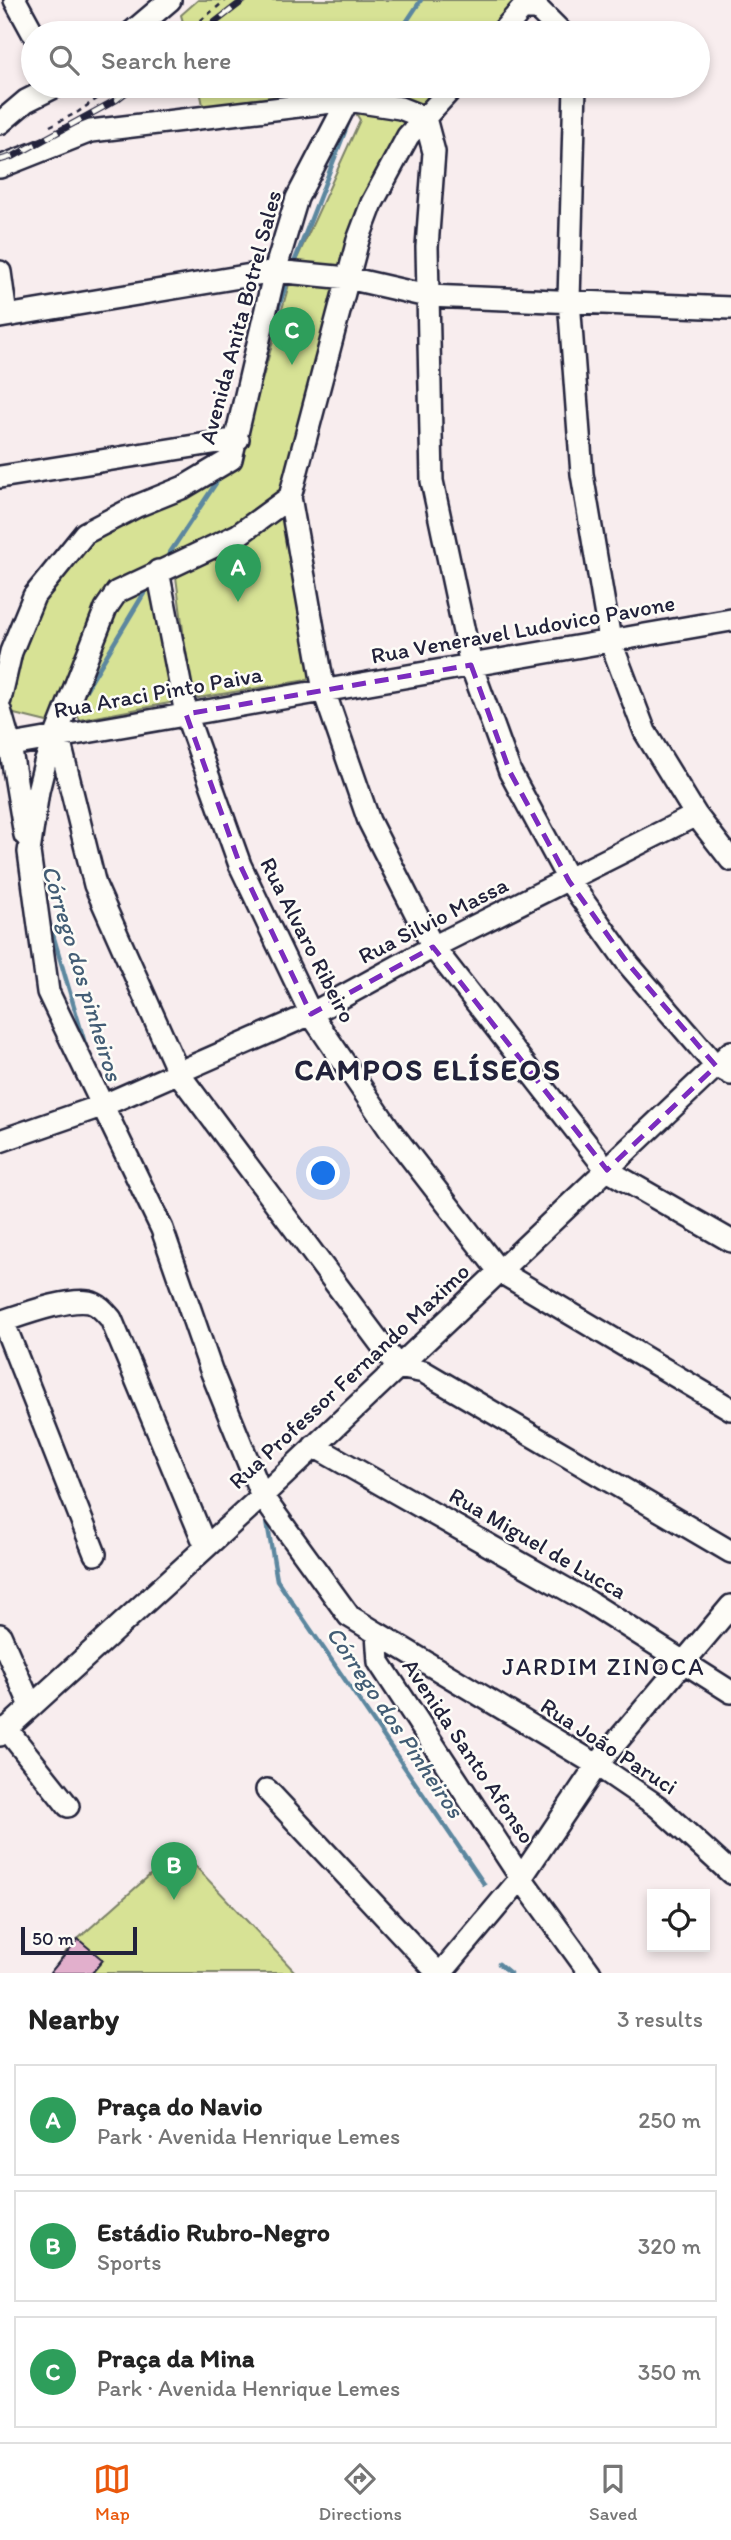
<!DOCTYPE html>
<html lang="en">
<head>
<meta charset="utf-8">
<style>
	body { margin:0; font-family:Itim,sans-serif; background:#f6f6f6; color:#222 }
	.controls { position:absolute; right:21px; bottom:21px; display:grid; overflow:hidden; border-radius:0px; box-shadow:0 4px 10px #0003 }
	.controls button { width:63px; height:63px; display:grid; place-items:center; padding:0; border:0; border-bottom:2px solid #e0e0e0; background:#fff; color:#222; font:35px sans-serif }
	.scale { position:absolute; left:21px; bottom:18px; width:116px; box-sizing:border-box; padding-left:7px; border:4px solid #22223b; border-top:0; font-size:19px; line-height:24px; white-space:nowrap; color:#22223b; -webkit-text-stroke:5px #fdfcf7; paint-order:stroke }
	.you { position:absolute; left:324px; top:1174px; width:24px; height:24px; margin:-18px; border:5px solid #fff; border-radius:50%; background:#1a73e8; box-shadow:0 0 0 10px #1a73e833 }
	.badge { display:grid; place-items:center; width:46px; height:46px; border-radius:50%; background:#ea580c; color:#fff; font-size:23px; font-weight:700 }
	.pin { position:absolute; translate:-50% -58px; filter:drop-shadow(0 2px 4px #0008) }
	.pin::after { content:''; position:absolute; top:37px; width:24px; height:21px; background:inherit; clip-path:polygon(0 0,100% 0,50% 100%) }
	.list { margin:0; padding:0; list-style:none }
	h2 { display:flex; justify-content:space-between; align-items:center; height:91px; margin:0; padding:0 28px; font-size:30px }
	h2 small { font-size:23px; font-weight:400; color:#767676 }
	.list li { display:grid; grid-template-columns:46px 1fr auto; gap:21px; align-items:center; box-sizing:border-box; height:112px; margin:0 14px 14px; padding:0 14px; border:2px solid #e0e0e0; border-radius:0px }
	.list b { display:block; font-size:26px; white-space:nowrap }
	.list p { margin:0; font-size:23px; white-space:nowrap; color:#767676 }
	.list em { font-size:23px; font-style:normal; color:#767676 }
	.icon { flex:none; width:38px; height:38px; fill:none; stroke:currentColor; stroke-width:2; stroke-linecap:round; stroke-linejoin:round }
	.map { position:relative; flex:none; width:731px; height:1973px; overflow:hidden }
	.search { position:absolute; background:#fff; box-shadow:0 4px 10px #0003; left:21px; right:21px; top:21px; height:77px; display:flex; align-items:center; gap:18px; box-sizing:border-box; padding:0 24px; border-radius:38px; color:#767676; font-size:26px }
	.sheet { height:469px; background:#fff }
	nav { display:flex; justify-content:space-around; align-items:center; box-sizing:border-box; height:98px; border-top:2px solid #e0e0e0; background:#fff; font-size:19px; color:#767676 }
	nav a { display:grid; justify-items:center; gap:4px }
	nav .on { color:#ea580c }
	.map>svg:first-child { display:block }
	.green { fill:#d7e295; stroke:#7c8268; stroke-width:2 }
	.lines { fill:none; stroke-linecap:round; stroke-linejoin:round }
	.stream { stroke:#5b879f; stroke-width:4.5 }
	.building { fill:#e2afcc; stroke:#22223b; stroke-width:2 }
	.minor-casing { stroke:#22223b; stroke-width:26 }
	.path { stroke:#22223b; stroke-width:2.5; stroke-dasharray:5 5; stroke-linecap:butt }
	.minor { stroke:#fdfcf7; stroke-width:21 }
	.rail-casing { stroke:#22223b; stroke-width:7 }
	.rail { stroke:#fdfcf7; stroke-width:4.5; stroke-dasharray:13; stroke-linecap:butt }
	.marked { fill:none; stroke:#7b2cbf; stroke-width:5; stroke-dasharray:14 9; stroke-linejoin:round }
	.labels { text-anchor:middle; stroke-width:5; stroke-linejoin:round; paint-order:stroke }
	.street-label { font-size:23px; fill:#22223b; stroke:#fdfcf7 }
	.water-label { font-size:24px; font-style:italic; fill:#435d75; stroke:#fdfcf7 }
	.neighbourhood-label { font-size:24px; letter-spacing:2px; fill:#22223b; stroke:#fdfcf7 }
	.district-label { font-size:30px; font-weight:bold; letter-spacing:2px; fill:#22223b; stroke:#fdfcf7 }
</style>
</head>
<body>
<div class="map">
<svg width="731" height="1973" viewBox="0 0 731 1973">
	<rect width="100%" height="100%" fill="#f8edee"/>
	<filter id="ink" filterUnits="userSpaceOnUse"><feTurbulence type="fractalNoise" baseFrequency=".0143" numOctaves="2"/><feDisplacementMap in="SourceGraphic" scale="14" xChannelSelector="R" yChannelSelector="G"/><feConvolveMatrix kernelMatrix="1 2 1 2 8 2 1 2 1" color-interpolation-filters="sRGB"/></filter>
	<g filter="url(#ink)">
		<path class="green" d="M198,0H527L491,33H186L181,15Z
			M199,86H442L394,138L351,240L284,493L193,552L125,581L55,724L6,712L34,596L89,539L238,466L295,263L360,120L351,105L207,124Z
			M284,516L313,679L192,699L176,577L251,539Z
			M151,582L175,702L80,720L76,713L105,630L118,605Z
			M176,1852L185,1855L296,1973H51L70,1946Z"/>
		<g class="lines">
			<path class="stream" d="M399,33L421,0
				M357,96L364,86
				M292,268L351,116
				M272,327L288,279
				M165,560L222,474
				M81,698L149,585
				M48,918L88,1054
				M266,1516L277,1580L484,1884
				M499,1964L510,1973"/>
		</g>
		<path class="building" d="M78,1939L103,1960L92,1973H50Z"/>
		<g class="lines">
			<g class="minor-casing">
				<path id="minor" d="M15,0L33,33
					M131,33L170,0
					M501,33L522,9H538L562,33
					M454,86L408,136L372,203L358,240L290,497L238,535L117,592L106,608L45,763L38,791L29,852L48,992L162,1229L211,1370L262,1496L349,1616L377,1633L379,1662L521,1878L590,1973
					M575,86L569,300L582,474L610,640L645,732L696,815L731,860
					M0,123L26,101L56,86
					M0,167L91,131L348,100L400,108L425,118L434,152L427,247L432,481L471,665L510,772L569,881L629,965L716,1066L731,1074
					M0,272L6,316
					M0,317L275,271L348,278L427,296L731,308
					M0,477L238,439
					M290,497L324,691L369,821L433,947L607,1170L731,1241
					M158,571L186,714L240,865L311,1014L392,1133L499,1271L731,1409
					M0,700L11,652L34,596L85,533L137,506L184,487L231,459L275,271L297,198L348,100
					M0,710L10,745L25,835
					M58,735L95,885L179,1074L398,1367L424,1372L731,1552
					M0,747L731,620
					M0,1141L104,1105L311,1014L433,947L696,815
					M3,1321L95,1554
					M0,1322C22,1315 67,1298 89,1302C99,1304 105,1312 111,1319L206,1547
					M314,1446L589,1602L731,1692
					M377,1633L597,1765L657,1806L731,1873
					M0,1635L31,1706
					M6,1728L68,1806
					M0,1735L262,1496L731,1052
					M267,1790L438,1973
					M441,1973L521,1878L597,1765L731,1606"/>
			</g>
			<path class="path" d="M185,33L226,0
				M50,126L78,112L115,86"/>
			<use href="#minor" class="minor"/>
			<g class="rail-casing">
				<path id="rail" d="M201,33L244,0
					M0,160L14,156L116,100L134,86"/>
			</g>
			<use href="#rail" class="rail"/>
		</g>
	</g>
	<path class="marked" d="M471,665L510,772L569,881L629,965L716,1066L607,1170L433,947L311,1014L240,865L186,714Z"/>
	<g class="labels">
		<g class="street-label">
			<text transform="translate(240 317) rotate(-75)" y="8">Avenida Anita Botrel Sales</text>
			<text transform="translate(523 629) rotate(-10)" y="8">Rua Veneravel Ludovico Pavone</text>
			<text transform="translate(158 692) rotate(-10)" y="8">Rua Araci Pinto Paiva</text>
			<text transform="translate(433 920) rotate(-27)" y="8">Rua Silvio Massa</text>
			<text transform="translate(308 940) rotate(63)" y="8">Rua Alvaro Ribeiro</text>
			<text transform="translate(349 1376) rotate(-43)" y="8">Rua Professor Fernando Maximo</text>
			<text transform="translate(538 1543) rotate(30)" y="8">Rua Miguel de Lucca</text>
			<text transform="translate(609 1746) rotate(33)" y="8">Rua João Paruci</text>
			<text transform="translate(469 1751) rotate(56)" y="8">Avenida Santo Afonso</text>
		</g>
		<g class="water-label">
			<text transform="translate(82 973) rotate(73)" y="8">Córrego dos pinheiros</text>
			<text transform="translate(395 1722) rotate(56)" y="8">Córrego dos Pinheiros</text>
		</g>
		<g class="neighbourhood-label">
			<text x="604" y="1675">JARDIM ZINOCA</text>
		</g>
		<g class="district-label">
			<text x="428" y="1080">CAMPOS ELÍSEOS</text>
		</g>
	</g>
</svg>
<div class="controls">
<button><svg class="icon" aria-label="locate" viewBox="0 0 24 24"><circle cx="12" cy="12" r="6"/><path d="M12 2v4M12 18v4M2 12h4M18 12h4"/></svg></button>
</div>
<div class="scale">50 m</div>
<div class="you"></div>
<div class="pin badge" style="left:238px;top:602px;background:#2e9e5b">A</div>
<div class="pin badge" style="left:174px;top:1900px;background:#2e9e5b">B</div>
<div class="pin badge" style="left:292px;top:365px;background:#2e9e5b">C</div>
<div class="search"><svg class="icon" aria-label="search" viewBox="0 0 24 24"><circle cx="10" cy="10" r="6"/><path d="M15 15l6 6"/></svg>Search here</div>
</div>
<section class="sheet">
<h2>Nearby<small>3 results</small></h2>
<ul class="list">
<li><span class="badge" style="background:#2e9e5b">A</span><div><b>Praça do Navio</b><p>Park · Avenida Henrique Lemes</p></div><em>250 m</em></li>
<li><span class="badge" style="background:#2e9e5b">B</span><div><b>Estádio Rubro-Negro</b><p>Sports</p></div><em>320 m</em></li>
<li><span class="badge" style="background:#2e9e5b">C</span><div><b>Praça da Mina</b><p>Park · Avenida Henrique Lemes</p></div><em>350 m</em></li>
</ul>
</section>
<nav>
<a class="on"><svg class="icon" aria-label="map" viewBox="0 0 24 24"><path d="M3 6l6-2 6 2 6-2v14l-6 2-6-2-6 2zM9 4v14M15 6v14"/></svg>Map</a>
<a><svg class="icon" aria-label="directions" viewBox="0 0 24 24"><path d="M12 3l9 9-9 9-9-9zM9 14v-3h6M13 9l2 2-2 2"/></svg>Directions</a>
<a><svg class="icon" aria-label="saved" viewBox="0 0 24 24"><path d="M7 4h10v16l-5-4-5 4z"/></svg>Saved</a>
</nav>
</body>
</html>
